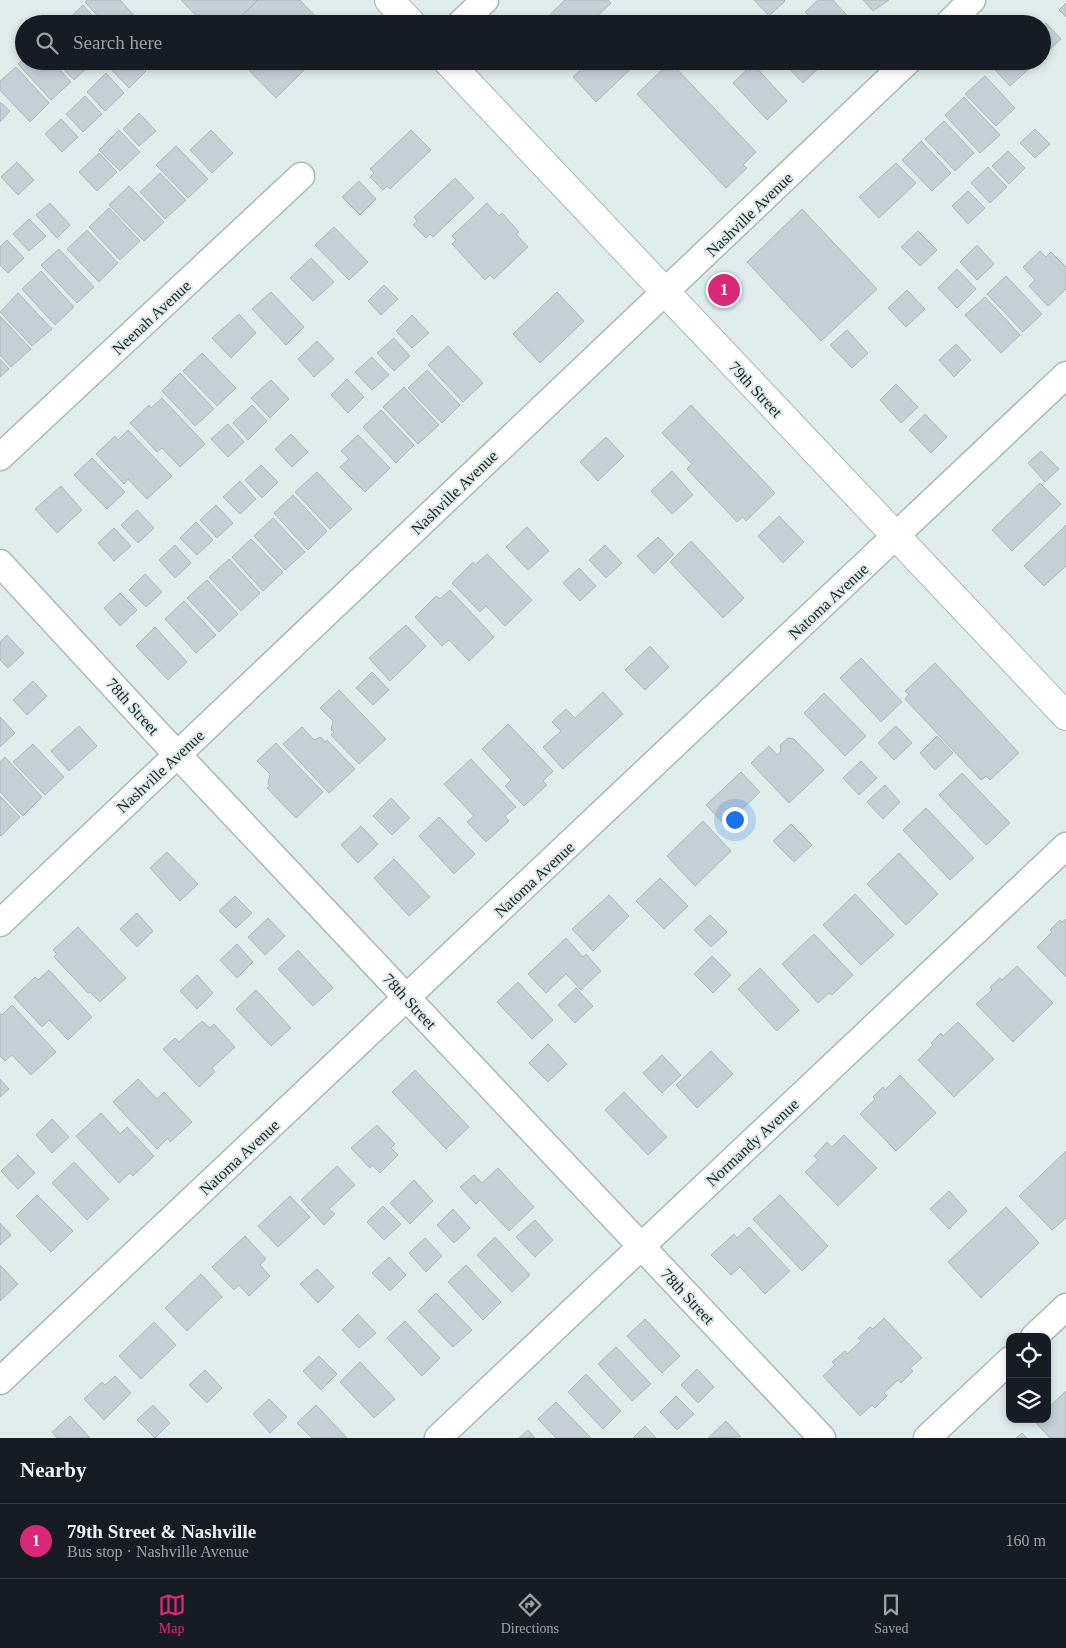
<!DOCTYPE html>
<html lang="en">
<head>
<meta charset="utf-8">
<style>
	body { margin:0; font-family:Georgia,serif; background:#242831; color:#f1f3f6 }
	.controls { position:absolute; right:15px; bottom:15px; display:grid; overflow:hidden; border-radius:10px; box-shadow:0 2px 8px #0003 }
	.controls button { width:45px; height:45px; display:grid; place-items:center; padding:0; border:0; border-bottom:1px solid #363941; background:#171b24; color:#f1f3f6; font:25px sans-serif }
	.you { position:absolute; left:734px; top:819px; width:18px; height:18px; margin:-12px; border:4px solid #fff; border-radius:50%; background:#1a73e8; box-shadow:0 0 0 8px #1a73e833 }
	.badge { display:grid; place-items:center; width:32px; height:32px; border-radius:50%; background:#db2777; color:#fff; font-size:16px; font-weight:700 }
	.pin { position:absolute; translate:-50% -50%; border:2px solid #fff; box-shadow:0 1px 5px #0006 }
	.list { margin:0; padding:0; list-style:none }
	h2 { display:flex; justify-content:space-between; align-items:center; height:65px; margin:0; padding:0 20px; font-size:21px }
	h2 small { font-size:16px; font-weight:400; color:#9ea1a6 }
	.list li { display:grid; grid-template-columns:32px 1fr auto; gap:15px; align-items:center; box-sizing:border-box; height:75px; padding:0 20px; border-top:1px solid #363941 }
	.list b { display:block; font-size:19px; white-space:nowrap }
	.list p { margin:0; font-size:16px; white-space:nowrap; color:#9ea1a6 }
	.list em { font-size:16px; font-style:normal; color:#9ea1a6 }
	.icon { flex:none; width:28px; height:28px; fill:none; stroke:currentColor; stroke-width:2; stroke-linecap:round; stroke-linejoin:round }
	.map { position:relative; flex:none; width:1066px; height:1438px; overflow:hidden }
	.search { position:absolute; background:#171b24; box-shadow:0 2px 8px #0003; left:15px; right:15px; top:15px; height:55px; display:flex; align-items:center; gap:12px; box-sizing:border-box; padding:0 18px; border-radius:28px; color:#9ea1a6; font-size:19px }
	.sheet { height:140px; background:#171b24 }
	nav { display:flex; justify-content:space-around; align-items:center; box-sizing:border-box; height:70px; border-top:1px solid #363941; background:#171b24; font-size:14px; color:#9ea1a6 }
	nav a { display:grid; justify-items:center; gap:2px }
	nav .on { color:#db2777 }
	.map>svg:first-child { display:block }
	.building { fill:#c4cfd6; stroke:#acb8be }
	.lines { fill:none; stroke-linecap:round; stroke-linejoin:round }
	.minor-casing { stroke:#aab8b8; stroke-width:29 }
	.major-casing { stroke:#aab8b8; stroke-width:30 }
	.minor { stroke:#fff; stroke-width:26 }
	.major { stroke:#fff; stroke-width:28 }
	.labels { text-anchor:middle; stroke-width:4; stroke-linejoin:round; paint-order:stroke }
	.street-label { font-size:16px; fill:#1b2020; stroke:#deecec }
</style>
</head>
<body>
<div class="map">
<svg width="1066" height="1438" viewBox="0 0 1066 1438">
	<rect width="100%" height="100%" fill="#deecec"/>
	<path class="building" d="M87,0H120L138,20L134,24H105L85,2Z
		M181,0H258L233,24H204Z
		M258,0H300L323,24H233Z
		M565,0H608L611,3L589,24H540Z
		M754,0H784L785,1L769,16Z
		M818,0H833L855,24H817L805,12Z
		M863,0H889L873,11Z
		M1066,3V17L1059,10Z
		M83,5L100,24H63Z
		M1046,23L1061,39L1042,57V26Z
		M24,58V61H52L71,82L51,100L18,64Z
		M56,61H94L74,80Z
		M119,61H137L146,71L129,88L111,69Z
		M142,61H154L148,67Z
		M240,61H313L276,98Z
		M590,61H639L596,102L573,77Z
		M782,61H820L823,64L803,83Z
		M1004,61H1031L1034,64L1010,86L995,70Z
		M670,62L756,152L743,165L747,168L726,188L637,94Z
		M753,64L787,101L767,120L733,83Z
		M16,67L49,103L30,122L0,90V81Z
		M106,73L124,93L105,111L87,92Z
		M985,76L1015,108L996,126L965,94Z
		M85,96L102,114L83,132L66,114Z
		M964,97L1000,135L980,153L945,115Z
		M0,102L10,111L0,122Z
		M139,113L156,131L139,146L123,129Z
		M61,119L78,137L62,152L45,134Z
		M944,121L974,153L955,171L925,139Z
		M1035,129L1050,144L1035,158L1020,143Z
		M119,130L140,152L120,171L99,150Z
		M211,130L233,153L212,173L190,150Z
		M411,130L431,150L390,189L387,186L383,190L370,177L374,173L370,169Z
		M921,141L951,173L932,191L902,160Z
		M176,146L208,179L188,198L156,165Z
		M1008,151L1025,168L1009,184L992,166Z
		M99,153L117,172L97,191L79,172Z
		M17,162L34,180L18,195L1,177Z
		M896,163L916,183L879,218L859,197Z
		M988,167L1007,187L990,203L971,183Z
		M160,173L186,200L165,219L140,192Z
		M455,178L474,198L433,237L430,234L426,238L413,225L417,221L414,217Z
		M359,181L376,199L360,215L342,197Z
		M129,186L164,222L144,241L109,205Z
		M968,191L985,208L968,224L952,206Z
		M50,203L70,225L57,238L36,215Z
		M487,203L499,216L502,213L519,232L516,234L528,247L494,279L490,275L485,280L452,244L456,240L452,236Z
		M109,208L140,241L120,260L89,227Z
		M802,209L877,289L821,341L747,262Z
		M29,219L46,236L29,251L13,234Z
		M334,227L368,262L349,280L315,245Z
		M87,230L118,263L99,282L67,249Z
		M918,231L937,250L920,266L901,247Z
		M7,240L24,258L8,273L0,265V247Z
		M977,245L994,264L977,280L960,262Z
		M59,249L94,287L77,303L41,265Z
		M1040,251L1046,257L1051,252L1066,267V289L1048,306L1029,286L1035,280L1023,267Z
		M311,258L334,282L313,301L290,278Z
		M957,269L976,289L957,308L938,288Z
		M41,271L74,307L55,325L22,289Z
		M1006,276L1042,314L1023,332L987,294Z
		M384,285L398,299L381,315L368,301Z
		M907,290L925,309L906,327L888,308Z
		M271,292L304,327L286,345L252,309Z
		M557,292L584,321L540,363L513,334Z
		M18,293L52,329L32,346L0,312Z
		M985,297L1020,335L1001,353L965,315Z
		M239,314L256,333L231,358L212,338Z
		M412,315L429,333L412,348L396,331Z
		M0,316L31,349L11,367L0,355Z
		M847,330L868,353L852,368L830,345Z
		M394,338L410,356L394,371L377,353Z
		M317,341L334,359L314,377L298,359Z
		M956,344L971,360L954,377L939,360Z
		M448,346L483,383L463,402L428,365Z
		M202,353L236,388L217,406L183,371Z
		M372,357L389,375L372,390L355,372Z
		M0,359L9,369L0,377Z
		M427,370L460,405L442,423L408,388Z
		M180,373L214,409L195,426L162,391Z
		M347,379L364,397L348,413L331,395Z
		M271,380L289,399L270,418L251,398Z
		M896,384L918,407L901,423L880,400Z
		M404,387L439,425L418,444L383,407Z
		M162,398L205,444L180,467L162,448L157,452L130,423L149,405L151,408Z
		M252,405L267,421L248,440L233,423Z
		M691,405L775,493L746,521L743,517L737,522L687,469L692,464L662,433Z
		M381,410L414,445L396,463L363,427Z
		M925,414L947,437L931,453L909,430Z
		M228,424L244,442L228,457L211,439Z
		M128,430L172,476L147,499L128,479L124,484L96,454L115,436L118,440Z
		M291,434L308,452L292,467L275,449Z
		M358,435L390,468L365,492L340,467L349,459L341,451Z
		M606,437L624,456L598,481L580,462Z
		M1041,451L1059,469L1045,482L1028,463Z
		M92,458L125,492L107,509L74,475Z
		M261,465L278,482L262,498L245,480Z
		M672,471L693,495L672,514L651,491Z
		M317,472L352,509L330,529L295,492Z
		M240,481L256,499L240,514L223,497Z
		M1040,483L1061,504L1012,551L992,530Z
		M61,486L82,510L57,533L35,509Z
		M293,495L327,531L308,550L274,513Z
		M216,505L233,523L217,538L200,520Z
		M137,510L154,528L138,543L121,525Z
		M779,516L804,542L783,563L758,536Z
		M273,518L305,552L285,570L254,536Z
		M196,522L213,540L197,555L180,538Z
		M1066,525V566L1044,586L1024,566Z
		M527,527L549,551L528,570L506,547Z
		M114,528L131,546L114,561L98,543Z
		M658,537L674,554L654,574L637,556Z
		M251,539L283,572L263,591L232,557Z
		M691,541L744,598L723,618L670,562Z
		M175,545L191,563L175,578L159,560Z
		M605,545L622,563L606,578L589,560Z
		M487,554L532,600L505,626L486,606L480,612L452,583L473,562L475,565Z
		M229,559L260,593L241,611L209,577Z
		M579,568L596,586L580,601L563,583Z
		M145,574L162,592L146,607L129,590Z
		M207,580L238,614L219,632L187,598Z
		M450,590L494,637L469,661L449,640L442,646L415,617L436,596L440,599Z
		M120,593L137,610L120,626L104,608Z
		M184,601L216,635L196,653L165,619Z
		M406,625L426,646L390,681L369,658Z
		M155,627L187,662L168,680L136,646Z
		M7,635L24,653L8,668L0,660V642Z
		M650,646L669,667L645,690L625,670Z
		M861,658L902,702L881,722L840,678Z
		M935,663L1019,753L990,780L986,776L981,780L905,699L909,694L905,691Z
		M372,672L389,690L373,705L356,688Z
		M33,681L47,696L27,715L13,700Z
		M339,690L386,739L359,764L331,735L334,732L331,730L333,721L320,708Z
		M603,692L623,714L563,769L543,747L561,731L552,722L566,709L575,718Z
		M824,693L866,736L845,756L804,713Z
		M0,717L15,733L0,747Z
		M508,724L553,771L543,781L547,785L524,806L505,786L511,780L482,749Z
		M79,726L97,746L69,771L51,751Z
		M896,726L912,743L894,760L878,743Z
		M302,727L314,740L321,737L325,742L327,740L355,769L329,793L283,744Z
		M937,736L953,753L935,770L920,753Z
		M788,738L794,739L824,770L789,803L751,763L769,746L777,755L781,751L780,745Z
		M276,743L323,792L296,818L267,788L270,786L268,783L270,774L257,761Z
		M33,744L64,777L45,795L13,762Z
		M5,757L42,797L23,816L0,792V762Z
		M471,759L516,807L505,816L509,821L486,842L467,822L474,816L444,784Z
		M861,761L877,778L859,795L843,778Z
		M741,772L760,792L725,825L706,805Z
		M962,773L1010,823L986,845L939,795Z
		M885,785L900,802L883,819L867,802Z
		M0,796L20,817L1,836L0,835Z
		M391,798L410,818L392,835L373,816Z
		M926,808L974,858L950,880L903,830Z
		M439,817L475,854L454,874L419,836Z
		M703,821L731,851L695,886L667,856Z
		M791,824L812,845L794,862L773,841Z
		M361,826L378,844L358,863L341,845Z
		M167,852L198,884L180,901L150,868Z
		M899,853L938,894L906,925L867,884Z
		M394,859L430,897L409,916L374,878Z
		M660,878L688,906L664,929L636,901Z
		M855,894L894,935L861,965L823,925Z
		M609,895L629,916L593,951L572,929Z
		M235,896L252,913L236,928L219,911Z
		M137,913L153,931L137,947L120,929Z
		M710,915L727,932L711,947L694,930Z
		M268,918L285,936L265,955L248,937Z
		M1066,919V977L1037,947L1052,932L1050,930L1060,920L1062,922Z
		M78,927L126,978L100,1002L90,992L88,993L54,957L57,954L53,950Z
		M814,934L853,975L832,995L829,993L818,1003L782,964Z
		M566,938L583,957L586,954L601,971L581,990L566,974L546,993L528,974Z
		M237,944L253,962L237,978L220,960Z
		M298,950L333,988L313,1006L278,969Z
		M712,956L731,975L713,993L694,974Z
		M1017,966L1053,1003L1013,1042L976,1004L992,990L990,987L1000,978L1002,980Z
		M760,968L799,1010L777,1031L738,989Z
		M49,970L92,1017L68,1040L49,1020L42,1027L14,997L35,977L38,980Z
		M197,975L213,993L197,1009L180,991Z
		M518,982L553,1020L532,1039L497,1002Z
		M576,988L593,1006L575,1023L558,1005Z
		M256,990L291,1028L271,1046L236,1009Z
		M12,1005L56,1052L31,1075L12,1055L5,1061L0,1056V1014L2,1015Z
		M202,1021L210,1028L214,1024L235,1047L212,1068L215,1072L199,1087L163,1049L175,1038L179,1042Z
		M958,1022L994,1059L954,1097L918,1060L933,1045L931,1043L941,1033L943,1036Z
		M548,1044L567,1064L548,1082L529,1063Z
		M711,1051L733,1074L697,1108L676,1085Z
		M662,1055L681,1075L662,1093L643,1073Z
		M415,1070L469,1127L446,1149L392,1092Z
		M900,1075L936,1113L896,1151L860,1114L875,1099L873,1097L883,1087L885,1090Z
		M0,1079L9,1089L0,1097Z
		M138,1079L157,1099L164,1092L192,1122L170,1142L168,1138L157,1149L113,1102Z
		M624,1092L667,1137L648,1155L605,1110Z
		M101,1113L120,1134L127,1127L154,1156L133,1176L130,1173L119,1183L76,1136Z
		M52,1119L69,1137L52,1153L36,1135Z
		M377,1125L395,1144L391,1148L398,1155L380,1173L372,1165L370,1168L351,1148Z
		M844,1135L877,1168L838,1206L805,1172L818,1160L814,1156L827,1142L832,1147Z
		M1066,1151V1218L1052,1230L1019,1196Z
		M18,1155L35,1173L18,1189L1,1171Z
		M74,1162L109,1199L87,1220L52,1183Z
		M337,1166L355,1185L329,1209L335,1214L324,1225L301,1200Z
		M498,1168L534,1207L509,1231L480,1200L476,1204L460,1187L474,1175L482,1183Z
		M414,1180L433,1201L410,1224L390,1203Z
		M949,1191L967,1211L949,1229L930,1209Z
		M37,1195L73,1231L51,1252L16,1216Z
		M780,1195L828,1246L802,1271L753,1219Z
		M290,1196L310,1217L278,1247L258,1226Z
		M383,1206L401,1224L384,1240L367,1222Z
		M1006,1207L1039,1243L981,1298L948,1262Z
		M453,1209L470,1228L454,1243L437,1225Z
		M535,1220L553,1240L535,1257L516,1237Z
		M0,1223L11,1235L0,1245Z
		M749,1227L790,1271L765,1294L740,1267L731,1275L711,1255L734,1234L737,1238Z
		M245,1236L266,1259L260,1265L270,1276L249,1296L239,1285L234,1290L212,1267Z
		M495,1237L530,1275L512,1292L477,1255Z
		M425,1238L442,1256L426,1272L409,1253Z
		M389,1257L406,1275L390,1291L372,1273Z
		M0,1265L18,1284L0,1301Z
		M466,1265L501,1302L483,1320L448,1282Z
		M317,1269L334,1287L318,1303L300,1284Z
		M201,1274L222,1297L187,1331L165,1308Z
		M436,1293L472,1330L453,1347L418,1311Z
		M358,1314L376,1333L359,1348L342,1330Z
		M884,1318L922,1358L910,1368L913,1371L901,1383L898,1380L884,1393L887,1396L875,1408L872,1405L860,1416L823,1376L835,1365L832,1362L845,1351L847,1354L861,1341L858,1338L870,1327L873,1329Z
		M645,1319L680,1356L662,1373L627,1336Z
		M405,1321L440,1358L422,1376L387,1338Z
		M154,1322L176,1345L141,1379L119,1356Z
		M616,1347L651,1384L632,1401L598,1364Z
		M319,1356L337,1374L321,1390L303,1371Z
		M360,1362L395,1399L374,1418L340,1382Z
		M697,1369L714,1387L698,1403L681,1385Z
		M205,1370L222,1388L207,1403L189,1385Z
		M586,1374L621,1411L603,1429L568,1392Z
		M115,1376L131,1393L104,1420L84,1399L102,1382L105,1385Z
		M1066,1391V1438H1050L1034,1421L1047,1419V1409Z
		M676,1396L694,1414L677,1430L660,1412Z
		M269,1399L287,1417L270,1433L253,1414Z
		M556,1402L591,1438H556L538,1419Z
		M153,1405L170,1423L155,1438L137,1420Z
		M316,1405L347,1438H312L297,1423Z
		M70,1416L90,1438H57L52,1432Z
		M726,1421L741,1437L708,1438Z
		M645,1426L656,1438H633Z
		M528,1430L535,1438H519Z
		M1022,1433L1027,1438H1016Z"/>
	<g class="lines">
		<g class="minor-casing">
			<path id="minor" d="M460,24L485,0
				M948,24L972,0
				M0,457L301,176
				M0,563L157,733L822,1438
				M0,923L908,61
				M1034,1337L1066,1307
				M0,1381L1066,375
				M438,1438L1066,846
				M927,1438L1010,1360"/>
		</g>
		<g class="major-casing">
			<path id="major" d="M389,0L412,24
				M447,61L1066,716"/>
		</g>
		<use href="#minor" class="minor"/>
		<use href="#major" class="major"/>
	</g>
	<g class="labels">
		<g class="street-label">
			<text transform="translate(749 214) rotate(-44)" y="6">Nashville Avenue</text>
			<text transform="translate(151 317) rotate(-43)" y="6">Neenah Avenue</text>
			<text transform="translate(756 389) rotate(47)" y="6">79th Street</text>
			<text transform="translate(454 492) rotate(-44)" y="6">Nashville Avenue</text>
			<text transform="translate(828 601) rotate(-43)" y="6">Natoma Avenue</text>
			<text transform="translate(133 706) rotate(48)" y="6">78th Street</text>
			<text transform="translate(160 771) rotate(-43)" y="6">Nashville Avenue</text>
			<text transform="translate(534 879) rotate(-43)" y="6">Natoma Avenue</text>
			<text transform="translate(410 1001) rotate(47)" y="6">78th Street</text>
			<text transform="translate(752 1142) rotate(-43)" y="6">Normandy Avenue</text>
			<text transform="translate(239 1157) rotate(-43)" y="6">Natoma Avenue</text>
			<text transform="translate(688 1296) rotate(47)" y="6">78th Street</text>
		</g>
	</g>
</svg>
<div class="controls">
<button><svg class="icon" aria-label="locate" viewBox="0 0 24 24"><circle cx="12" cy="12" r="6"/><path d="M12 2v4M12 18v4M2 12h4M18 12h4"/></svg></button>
<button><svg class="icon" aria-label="layers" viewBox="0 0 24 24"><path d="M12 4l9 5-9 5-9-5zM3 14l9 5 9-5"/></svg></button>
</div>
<div class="you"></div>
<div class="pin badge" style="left:724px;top:290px">1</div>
<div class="search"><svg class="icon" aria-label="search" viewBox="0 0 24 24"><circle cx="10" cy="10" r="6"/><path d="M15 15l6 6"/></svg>Search here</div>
</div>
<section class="sheet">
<h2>Nearby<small></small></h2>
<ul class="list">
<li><span class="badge">1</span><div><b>79th Street &amp; Nashville</b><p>Bus stop · Nashville Avenue</p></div><em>160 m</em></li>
</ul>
</section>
<nav>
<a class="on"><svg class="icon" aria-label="map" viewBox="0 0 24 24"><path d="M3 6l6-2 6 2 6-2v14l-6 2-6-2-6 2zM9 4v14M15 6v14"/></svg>Map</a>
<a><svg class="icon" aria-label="directions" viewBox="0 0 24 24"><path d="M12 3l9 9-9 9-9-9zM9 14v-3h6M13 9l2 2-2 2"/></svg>Directions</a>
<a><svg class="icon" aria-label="saved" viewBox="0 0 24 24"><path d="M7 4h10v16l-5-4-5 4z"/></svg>Saved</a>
</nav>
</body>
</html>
